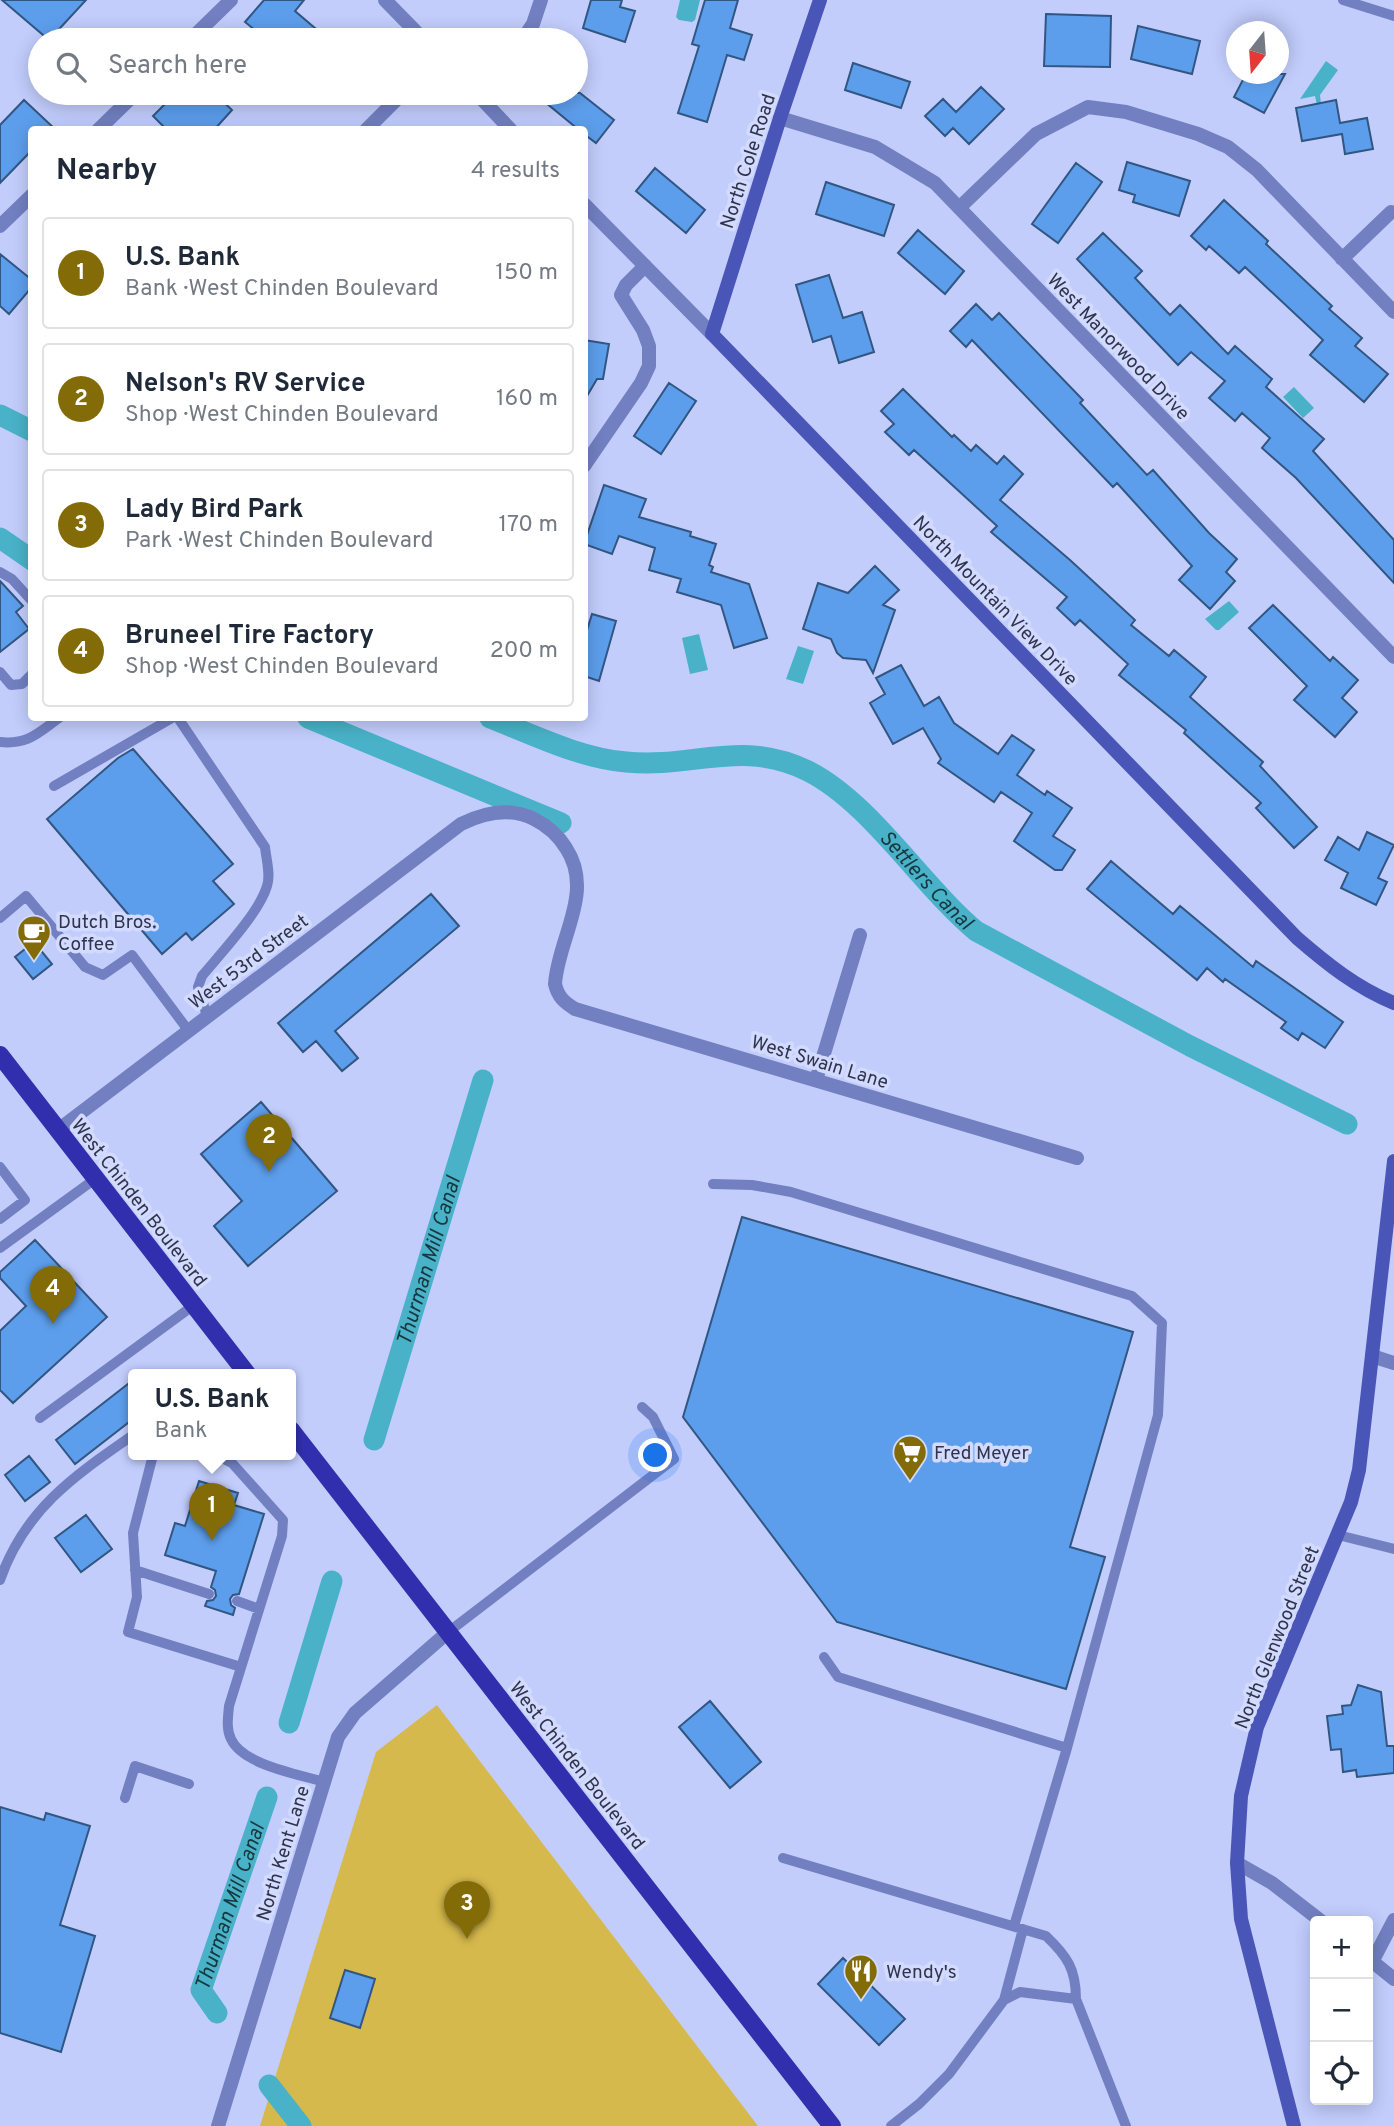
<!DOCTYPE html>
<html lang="en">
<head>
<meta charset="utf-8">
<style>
	body { margin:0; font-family:Overpass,sans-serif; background:#f6f6f7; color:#1f2937 }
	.controls { position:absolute; right:21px; bottom:21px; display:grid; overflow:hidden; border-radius:7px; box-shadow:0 4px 18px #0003 }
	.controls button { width:63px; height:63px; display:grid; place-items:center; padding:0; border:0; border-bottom:2px solid #e0e1e3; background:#fff; color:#1f2937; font:35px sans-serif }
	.compass { position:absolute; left:1226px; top:21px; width:63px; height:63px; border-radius:50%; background:#fff; box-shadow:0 4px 18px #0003; rotate:197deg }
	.you { position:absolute; left:656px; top:1456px; width:24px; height:24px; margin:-18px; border:5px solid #fff; border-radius:50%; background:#1a73e8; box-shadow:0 0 0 10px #1a73e833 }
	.badge { display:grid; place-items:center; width:46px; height:46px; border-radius:50%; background:#836c08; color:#fff; font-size:23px; font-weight:700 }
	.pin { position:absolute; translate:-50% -58px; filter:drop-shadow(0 2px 4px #0008) }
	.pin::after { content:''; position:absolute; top:37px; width:24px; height:21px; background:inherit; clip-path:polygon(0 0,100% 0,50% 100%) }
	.popup { position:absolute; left:128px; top:1369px; width:168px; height:91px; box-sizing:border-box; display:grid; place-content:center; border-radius:7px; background:#fff; filter:drop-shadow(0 2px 5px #0005); font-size:23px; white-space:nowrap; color:#747a83 }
	.popup b { font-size:26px; color:#1f2937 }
	.popup::after { content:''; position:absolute; left:50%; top:100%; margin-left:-14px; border:14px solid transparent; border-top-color:#fff }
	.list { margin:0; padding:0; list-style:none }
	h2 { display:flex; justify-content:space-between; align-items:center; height:91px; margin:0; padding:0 28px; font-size:30px }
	h2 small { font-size:23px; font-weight:400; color:#747a83 }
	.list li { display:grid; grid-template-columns:46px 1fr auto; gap:21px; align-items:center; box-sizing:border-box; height:112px; margin:0 14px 14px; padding:0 14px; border:2px solid #e0e1e3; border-radius:7px }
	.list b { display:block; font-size:26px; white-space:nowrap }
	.list p { margin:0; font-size:23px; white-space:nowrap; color:#747a83 }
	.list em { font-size:23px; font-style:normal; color:#747a83 }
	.icon { flex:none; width:38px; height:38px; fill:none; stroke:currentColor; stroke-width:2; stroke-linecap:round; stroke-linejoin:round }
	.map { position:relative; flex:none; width:1394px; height:2126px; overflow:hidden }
	.search { position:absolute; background:#fff; box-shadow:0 4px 18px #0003; left:28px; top:28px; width:560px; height:77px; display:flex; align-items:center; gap:18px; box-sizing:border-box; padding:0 24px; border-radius:38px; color:#747a83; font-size:26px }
	.panel { position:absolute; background:#fff; box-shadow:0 4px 18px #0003; left:28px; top:126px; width:560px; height:595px; border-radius:7px }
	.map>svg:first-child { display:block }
	.green { fill:#d6b94c }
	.water { fill:#49b2c8 }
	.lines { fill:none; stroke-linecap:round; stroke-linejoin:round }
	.canal { stroke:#49b2c8; stroke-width:21 }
	.building { fill:#5d9eec; stroke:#325682; stroke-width:2 }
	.service { stroke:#7280c2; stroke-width:10 }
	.minor { stroke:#7280c2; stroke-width:14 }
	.tertiary { stroke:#7280c2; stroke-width:14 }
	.secondary { stroke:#4955b7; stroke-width:14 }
	.primary { stroke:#312fad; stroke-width:18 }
	.labels { text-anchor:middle; stroke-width:7; stroke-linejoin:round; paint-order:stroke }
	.street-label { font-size:19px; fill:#2f344b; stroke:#d2dbff }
	.poi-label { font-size:19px; fill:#2f344b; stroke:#d2dbff; text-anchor:start }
	.water-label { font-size:21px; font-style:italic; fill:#18383f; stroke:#d2dbff }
</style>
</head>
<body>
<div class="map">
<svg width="1394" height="2126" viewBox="0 0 1394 2126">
	<rect width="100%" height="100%" fill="#c2cdfc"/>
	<path class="green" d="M437,1705L758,2126H260L376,1752Z"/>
	<path class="water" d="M680,0H700L695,20L692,22L679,20L676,17Z
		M1326,61L1338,70L1320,95L1321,104L1317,105L1315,96L1300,99Z
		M1294,387L1314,408L1303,418L1283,397Z
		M1229,601L1239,612L1219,630H1216L1205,619Z
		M699,634L708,670L690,674L682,638Z
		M798,646L814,651L803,684L786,679Z"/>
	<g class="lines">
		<g class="canal">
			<path d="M0,415L32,431"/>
			<path d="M0,538L32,560"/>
			<path d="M308,718L561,823"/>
			<path id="s1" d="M490,718C534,735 579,758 626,762C692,769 742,738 808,771C870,802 921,885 976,931L1190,1046L1347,1124"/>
			<path id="s2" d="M374,1440L483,1080"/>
			<path d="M289,1723L332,1581"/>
			<path id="s3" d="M217,2013L201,1990L267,1797"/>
			<path d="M269,2085L301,2126"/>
		</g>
	</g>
	<path class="building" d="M2,0H86L49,40Z
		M264,0H304L295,11L329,40H267L245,22Z
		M591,0H622L620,7L635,11L625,42L583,28Z
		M705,0H738L730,28L752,35L744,60L727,55L707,122L678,113L699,46L692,44Z
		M1046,14L1111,16L1110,67L1044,66Z
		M1138,26L1200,41L1192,74L1131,59Z
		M853,63L910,82L901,108L845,90Z
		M1246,74H1285L1264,113L1234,97Z
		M981,87L1004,109L969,144L953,128L945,136L925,116L943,99L956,112Z
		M176,93H214L232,110L214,130H167L153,116Z
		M552,93H580L614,120L596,143L584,134V130H579L545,102Z
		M24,100L56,130H32V150L0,183V125Z
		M1336,100L1340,123L1367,118L1373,149L1345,154L1342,134L1302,141L1296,108Z
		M1127,162L1190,181L1179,216L1133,202L1135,195L1119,190Z
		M1076,163L1102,182L1058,243L1032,224Z
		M655,168L705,210L686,233L636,191Z
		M826,182L894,205L884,236L816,214Z
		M1224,200L1268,241L1266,244L1332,306L1329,309L1362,338L1355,346L1388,374L1364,402L1310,355L1323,340L1245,267L1239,273L1209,246L1206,250L1191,236Z
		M918,230L964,271L945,294L898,253Z
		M1103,233L1142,271L1135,278L1170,315L1180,305L1228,354L1235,346L1272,379L1266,387L1324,439L1313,451L1394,540V583L1296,478L1262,448L1270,438L1242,413L1235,421L1209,398L1225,381L1191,352L1178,365L1077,259Z
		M0,254L32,280V287L9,314L0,306Z
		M829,275L843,318L862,312L874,352L839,363L831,336L813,342L796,285Z
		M976,304L992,320L999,313L1083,400L1080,403L1147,475L1153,470L1209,533L1237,559L1226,572L1235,581L1210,609L1179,580L1192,566L1117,483L1113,487L972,340L966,347L950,331Z
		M584,340L609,344L603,379H597L584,401Z
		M669,383L696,401L661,454L634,436Z
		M903,389L952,437L954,435L971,451L976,445L997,464L1004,456L1023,474L1000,500L1070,560L1135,620L1131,625L1169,656L1174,650L1206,677L1190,697L1263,762L1260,766L1317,827L1294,848L1256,808L1261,803L1184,733L1186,730L1119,675L1128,664L1080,620L1075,625L1057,608L1067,597L991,532L997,526L914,450L909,455L885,432L894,424L881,411Z
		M604,485L646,499L639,517L691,532L690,536L716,544L709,565L713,567L711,572L749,584L767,638L734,648L721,605L677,592L681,579L649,570L655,548L619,536L612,554L584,544Z
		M875,566L899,590L883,605L895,610L873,673L866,660L843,658L837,653L831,639L803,629L818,583L848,593Z
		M0,581L23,606L16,612L29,629L0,652Z
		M1273,605L1330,661L1333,657L1358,680L1342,698L1357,712L1335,737L1294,700L1307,686L1249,628Z
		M592,614L616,621L599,681L584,676V640Z
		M901,665L924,706L939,697L954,723L998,754L1012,735L1034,750L1017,775L1045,795L1047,791L1072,808L1053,836L1075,850L1062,870H1055L1014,841L1032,813L1001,792L994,802L938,763L941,759L923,728L893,744L870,703L885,694L876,678Z
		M133,749L233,864L213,881L234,904L192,940L186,933L162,954L47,819L118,758Z
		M1367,832L1394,845L1378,878L1387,882L1376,905L1341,888L1348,873L1325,860L1338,837L1359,850Z
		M1111,861L1173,914L1180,906L1253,967L1256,961L1343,1022L1325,1048L1302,1033L1298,1040L1281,1028L1286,1022L1225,979L1223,982L1207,968L1197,980L1087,889Z
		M431,894L459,926L335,1031L358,1058L342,1071L316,1041L303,1052L278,1023Z
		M34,942L52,964L33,979L15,957Z
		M261,1102L337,1191L248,1266L214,1226L242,1201L201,1154Z
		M742,1217L1133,1332L1070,1547L1105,1557L1066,1689L837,1622L683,1417Z
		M35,1240L107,1317L13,1403L0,1390V1331L26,1306L0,1278V1272Z
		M133,1380V1419L75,1464L56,1440Z
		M29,1456L50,1482L25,1501L5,1475Z
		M199,1481L238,1493L234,1505L264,1514L239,1594L233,1595L230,1599L231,1605L235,1608L233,1615L205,1606L207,1601L213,1600L216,1596L215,1590L211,1587L216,1571L165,1555L175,1523L185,1526Z
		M86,1515L112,1549L81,1572L55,1538Z
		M1358,1685L1381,1692L1387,1746H1394V1773L1357,1777L1356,1770L1343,1772L1341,1749L1331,1750L1327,1716L1343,1714L1342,1706L1351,1705Z
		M710,1701L761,1762L730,1788L679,1727Z
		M0,1807L44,1820L46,1813L90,1826L60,1925L95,1936L61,2052L0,2033Z
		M843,1958L905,2019L879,2045L818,1984Z
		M345,1970L375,1979L360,2028L330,2018Z"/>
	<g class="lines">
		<path class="service" d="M1343,0L1394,16
			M0,572L12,579L32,601
			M0,672L11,685L22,684L32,674
			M178,718L265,847C266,858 271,875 267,886C259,913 221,953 202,976L198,987L207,1016
			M0,742C28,745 38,733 59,718
			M54,786L172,718
			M0,918L26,896L85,967L103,975L132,955L188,1030
			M0,1167L25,1200L0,1219
			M713,1184L752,1185L791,1192L1132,1296L1162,1323L1158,1415L1067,1748L1014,1926
			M0,1248L95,1179
			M40,1418L194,1305
			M153,1455L133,1533L137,1597L128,1632L241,1667
			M216,1455L232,1463L283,1520L282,1536L229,1706C228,1717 226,1729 231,1739C243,1765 298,1774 324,1782
			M1338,1535L1394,1549
			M135,1570L209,1594
			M0,1580C25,1509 74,1476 133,1435
			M237,1601L259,1609
			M447,1633L674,1459L653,1417L642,1407
			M824,1657L838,1677L1067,1748
			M125,1798L135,1766L189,1784
			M783,1858L1046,1936C1067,1956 1076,1969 1076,1999L1126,2126
			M1004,2000L1020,1992L1076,1999
			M891,2126L919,2104L949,2074L1004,2000L1023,1929"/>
		<path class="minor" d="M190,40L231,0
			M522,40L533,24L541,0
			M780,118L875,147L935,183L1394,657
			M98,130L136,93
			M366,130L403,93
			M959,208L1036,134L1088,107L1126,112L1198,134L1228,147L1257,170L1394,312
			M0,226L32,195
			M1342,259L1391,212
			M584,466L641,383L649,366V346L643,330L621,295L626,285L645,266
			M816,1080L860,935
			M58,1130L461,824C485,812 510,807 534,819C548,826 558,835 566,848C595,892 558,938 555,984C558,997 564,1002 575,1009L1077,1158
			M1372,1356L1394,1363
			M1237,1863L1272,1883L1321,1921
			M1368,1958L1394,1979
			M1372,1962L1394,1920"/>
		<path class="tertiary" d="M385,0L424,40
			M476,93L511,130
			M584,204L712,334
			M218,2126L338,1737L355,1713L447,1633"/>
		<path class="secondary" d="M820,0L780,118L712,334L1297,938C1327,964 1357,988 1394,1003
			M1294,2126L1241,1919L1237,1863L1241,1796L1257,1727L1351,1502L1359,1470L1394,1161"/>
		<path class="primary" d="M0,1055L248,1375
			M291,1430L832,2126"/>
	</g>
	<defs>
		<g id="cafe-pin" transform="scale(1.75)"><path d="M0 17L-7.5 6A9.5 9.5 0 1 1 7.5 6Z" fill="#836c08" stroke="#d2dbff"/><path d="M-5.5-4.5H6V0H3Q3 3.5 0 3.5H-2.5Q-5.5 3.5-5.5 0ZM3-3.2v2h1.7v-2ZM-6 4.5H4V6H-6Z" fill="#fff"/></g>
		<g id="supermarket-pin" transform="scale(1.75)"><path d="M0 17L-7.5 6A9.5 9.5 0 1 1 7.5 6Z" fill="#836c08" stroke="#d2dbff"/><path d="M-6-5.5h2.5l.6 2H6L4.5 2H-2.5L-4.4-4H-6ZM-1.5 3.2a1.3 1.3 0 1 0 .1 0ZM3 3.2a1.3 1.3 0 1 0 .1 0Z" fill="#fff"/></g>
		<g id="restaurant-pin" transform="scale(1.75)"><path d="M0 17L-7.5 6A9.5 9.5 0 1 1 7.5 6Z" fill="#836c08" stroke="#d2dbff"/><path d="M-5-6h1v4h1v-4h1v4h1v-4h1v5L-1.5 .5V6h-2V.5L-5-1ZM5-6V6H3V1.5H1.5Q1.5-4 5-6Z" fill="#fff"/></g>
	</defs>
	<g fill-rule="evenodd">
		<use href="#cafe-pin" x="34" y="932"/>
		<use href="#supermarket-pin" x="910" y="1452"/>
		<use href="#restaurant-pin" x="861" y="1971"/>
	</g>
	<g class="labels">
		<g class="street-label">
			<text transform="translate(747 161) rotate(-72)" y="7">North Cole Road</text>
			<text transform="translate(1119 346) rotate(46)" y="7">West Manorwood Drive</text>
			<text transform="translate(996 600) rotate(46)" y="7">North Mountain View Drive</text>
			<text transform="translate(248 961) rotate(-37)" y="7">West 53rd Street</text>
			<text transform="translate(820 1061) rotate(17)" y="7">West Swain Lane</text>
			<text transform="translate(140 1202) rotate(52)" y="7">West Chinden Boulevard</text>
			<text transform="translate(1276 1637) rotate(-68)" y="7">North Glenwood Street</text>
			<text transform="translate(578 1765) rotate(52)" y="7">West Chinden Boulevard</text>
			<text transform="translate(282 1853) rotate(-73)" y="7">North Kent Lane</text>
		</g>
		<g class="poi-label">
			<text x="58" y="928">Dutch Bros.<tspan x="58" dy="22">Coffee</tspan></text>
			<text x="934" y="1459">Fred Meyer</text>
			<text x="886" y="1978">Wendy's</text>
		</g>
		<g class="water-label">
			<text dy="7" stroke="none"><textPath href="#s1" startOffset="490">Settlers Canal</textPath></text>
			<text dy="7" stroke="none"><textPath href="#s2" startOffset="187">Thurman Mill Canal</textPath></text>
			<text dy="7" stroke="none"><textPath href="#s3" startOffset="116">Thurman Mill Canal</textPath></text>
		</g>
	</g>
</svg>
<div class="controls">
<button>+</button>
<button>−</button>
<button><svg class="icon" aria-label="locate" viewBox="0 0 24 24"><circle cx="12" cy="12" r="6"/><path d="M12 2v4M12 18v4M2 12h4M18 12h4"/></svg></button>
</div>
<svg class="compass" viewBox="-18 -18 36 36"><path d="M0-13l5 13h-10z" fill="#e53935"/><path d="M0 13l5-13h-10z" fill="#747a83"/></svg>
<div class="you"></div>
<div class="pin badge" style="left:212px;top:1541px">1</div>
<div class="popup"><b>U.S. Bank</b>Bank</div>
<div class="pin badge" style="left:269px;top:1172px">2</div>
<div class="pin badge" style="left:467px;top:1939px">3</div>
<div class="pin badge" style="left:53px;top:1324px">4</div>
<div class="search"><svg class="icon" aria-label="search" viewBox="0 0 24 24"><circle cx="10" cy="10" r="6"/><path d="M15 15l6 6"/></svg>Search here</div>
<section class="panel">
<h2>Nearby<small>4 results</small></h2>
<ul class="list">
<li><span class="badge">1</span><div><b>U.S. Bank</b><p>Bank · West Chinden Boulevard</p></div><em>150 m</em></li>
<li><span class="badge">2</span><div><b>Nelson's RV Service</b><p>Shop · West Chinden Boulevard</p></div><em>160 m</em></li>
<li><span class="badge">3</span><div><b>Lady Bird Park</b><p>Park · West Chinden Boulevard</p></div><em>170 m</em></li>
<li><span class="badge">4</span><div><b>Bruneel Tire Factory</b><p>Shop · West Chinden Boulevard</p></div><em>200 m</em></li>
</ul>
</section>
</div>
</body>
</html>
